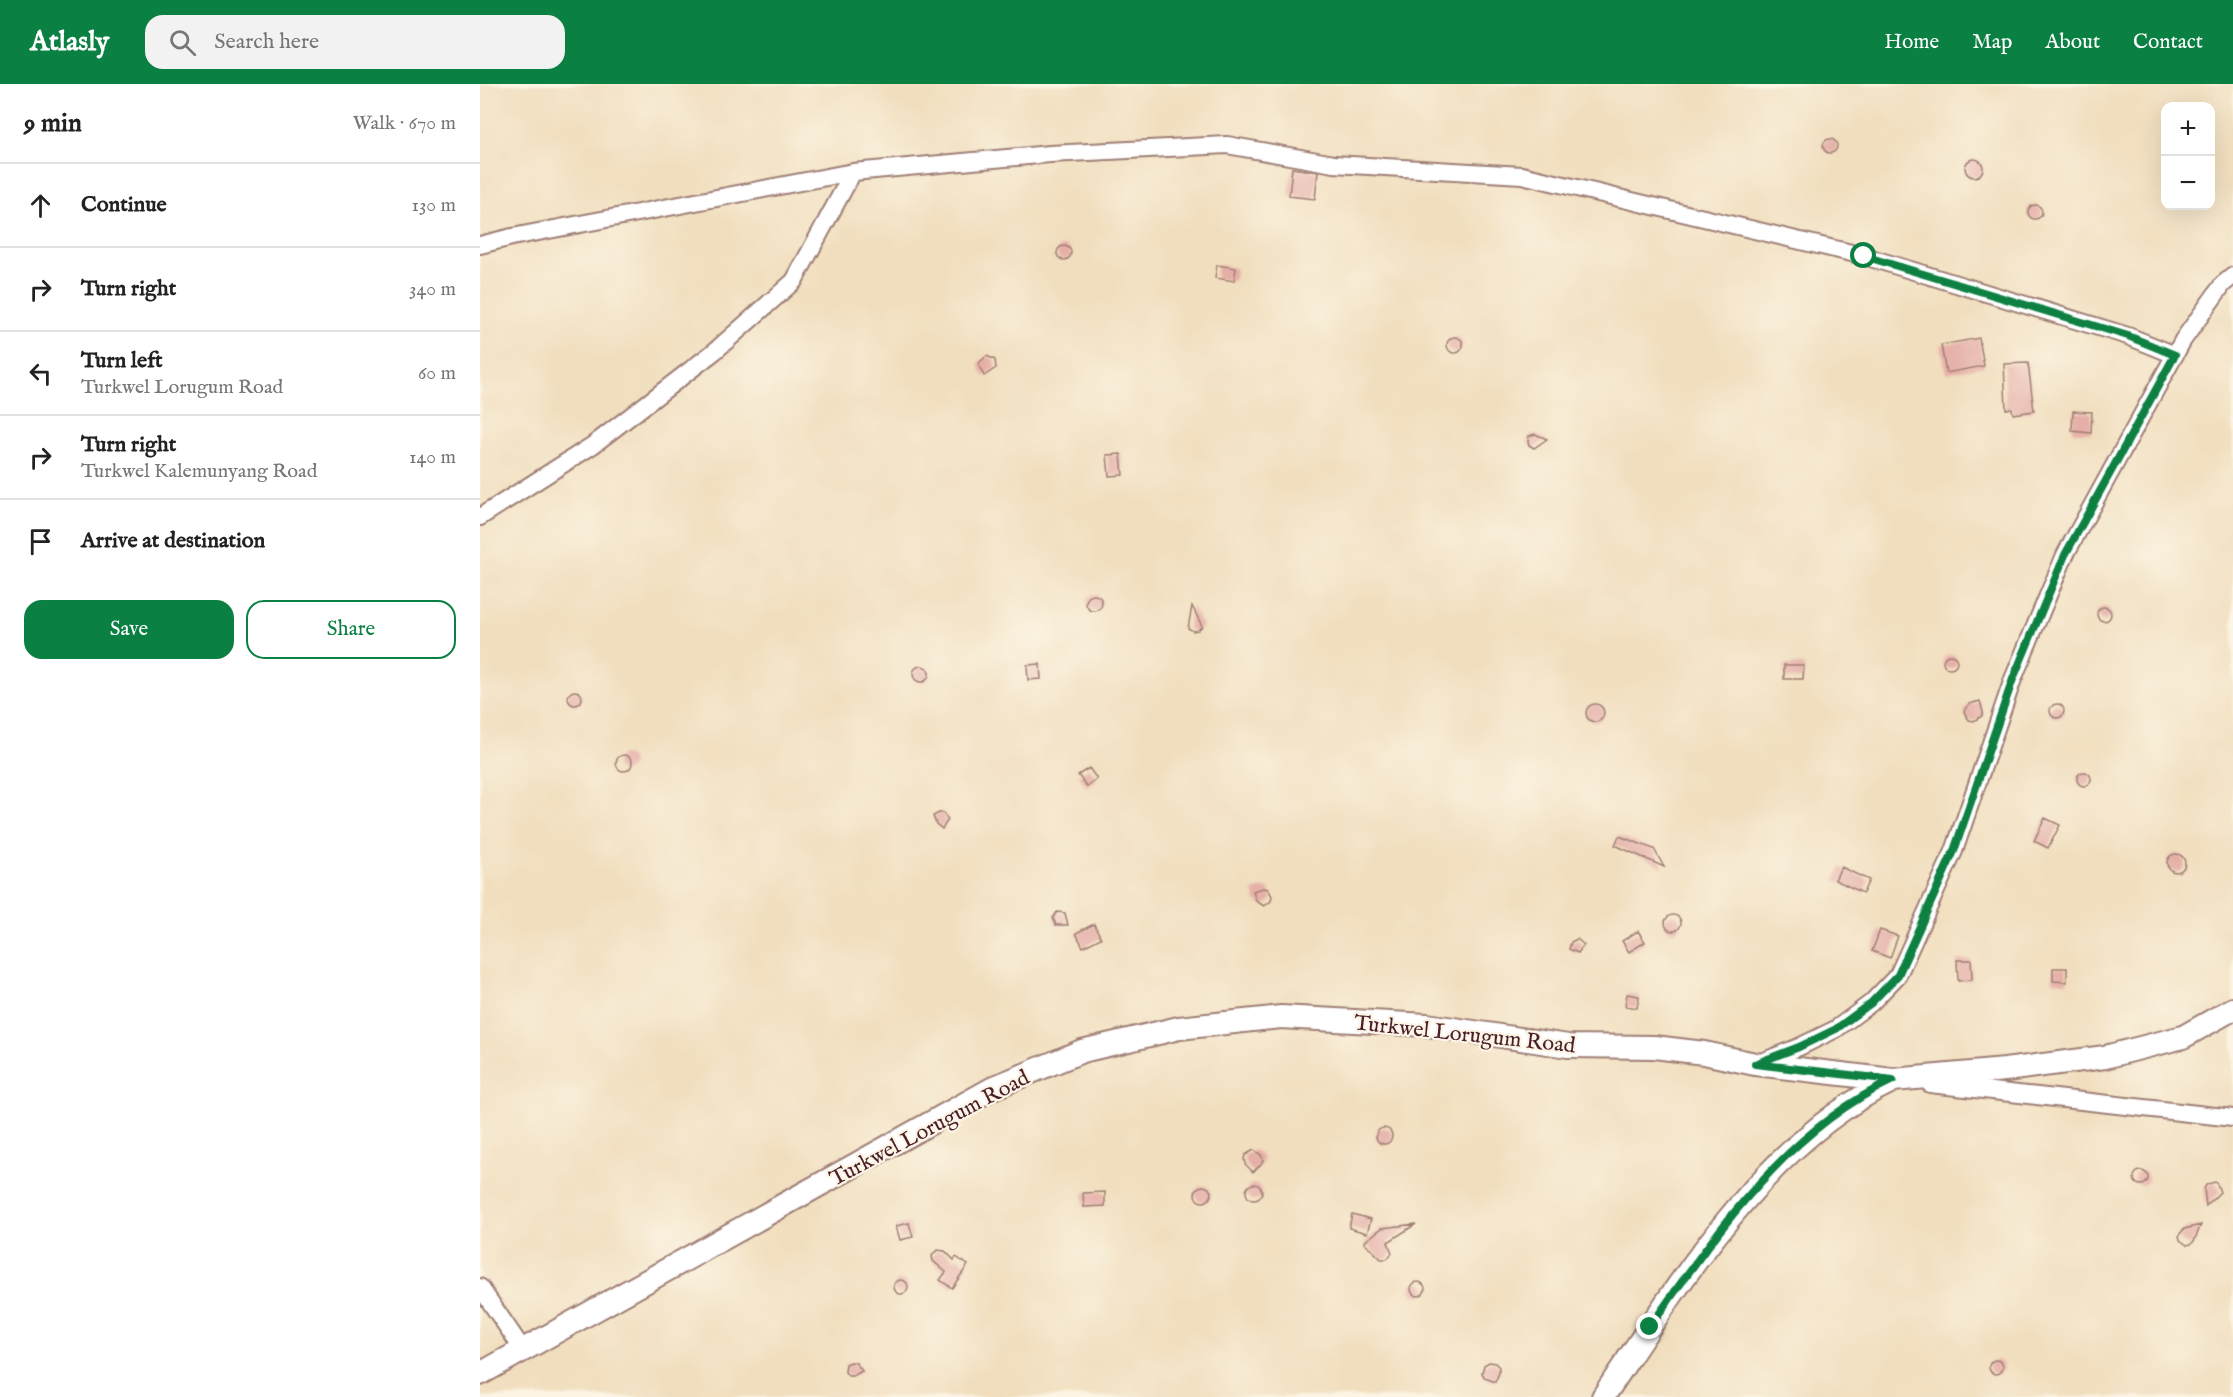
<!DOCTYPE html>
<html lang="en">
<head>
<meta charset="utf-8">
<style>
	body { margin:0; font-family:"IM FELL English",serif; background:#f2f2f2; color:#222 }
	.controls { position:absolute; right:18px; top:18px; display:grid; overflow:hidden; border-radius:12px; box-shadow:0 6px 24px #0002 }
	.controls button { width:54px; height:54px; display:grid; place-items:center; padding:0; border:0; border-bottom:2px solid #e0e0e0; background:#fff; color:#222; font:30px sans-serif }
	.stop { position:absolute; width:18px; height:18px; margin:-14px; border:4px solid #0b8043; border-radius:50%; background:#fff }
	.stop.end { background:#0b8043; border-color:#fff; box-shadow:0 2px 6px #0008 }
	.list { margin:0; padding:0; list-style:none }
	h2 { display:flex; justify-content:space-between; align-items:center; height:78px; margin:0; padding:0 24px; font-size:26px }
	h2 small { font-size:20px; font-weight:400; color:#767676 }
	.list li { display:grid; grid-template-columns:39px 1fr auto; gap:18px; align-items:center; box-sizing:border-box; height:84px; padding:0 24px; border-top:2px solid #e0e0e0 }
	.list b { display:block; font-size:22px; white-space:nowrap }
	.list p { margin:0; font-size:20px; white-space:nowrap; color:#767676 }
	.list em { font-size:20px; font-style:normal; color:#767676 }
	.actions { display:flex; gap:12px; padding:18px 24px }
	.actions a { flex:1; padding:14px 0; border:2px solid #0b8043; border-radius:18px; text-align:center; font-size:21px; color:#0b8043 }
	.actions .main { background:#0b8043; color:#fff }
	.icon { flex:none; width:33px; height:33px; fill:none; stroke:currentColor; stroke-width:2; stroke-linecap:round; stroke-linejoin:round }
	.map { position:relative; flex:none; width:1753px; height:1313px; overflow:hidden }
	header { display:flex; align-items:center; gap:36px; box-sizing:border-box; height:84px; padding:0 30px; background:#0b8043; color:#fff }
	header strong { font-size:28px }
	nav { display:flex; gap:33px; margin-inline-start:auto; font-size:21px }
	.search { width:420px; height:54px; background:#f2f2f2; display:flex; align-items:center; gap:15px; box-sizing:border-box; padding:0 21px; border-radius:18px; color:#767676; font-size:22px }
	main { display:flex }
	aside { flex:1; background:#fff }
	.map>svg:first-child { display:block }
	.building { fill:#e5afa7 }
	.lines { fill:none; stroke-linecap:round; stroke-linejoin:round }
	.street-casing { stroke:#9e7e74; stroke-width:20 }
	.secondary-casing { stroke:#9e7e74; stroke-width:26 }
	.street { stroke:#fff; stroke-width:16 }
	.secondary { stroke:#fff; stroke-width:22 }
	.route { stroke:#0b8043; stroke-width:8 }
	.labels { text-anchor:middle; stroke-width:4.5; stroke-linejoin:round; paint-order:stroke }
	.street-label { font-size:22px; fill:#4a1f2b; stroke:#fcf5e5 }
</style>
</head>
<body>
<header>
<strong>Atlasly</strong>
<div class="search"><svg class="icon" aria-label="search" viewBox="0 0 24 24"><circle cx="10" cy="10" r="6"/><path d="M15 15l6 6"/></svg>Search here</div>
<nav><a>Home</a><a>Map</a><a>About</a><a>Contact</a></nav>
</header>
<main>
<aside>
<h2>9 min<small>Walk · 670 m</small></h2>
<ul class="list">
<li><svg class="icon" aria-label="ahead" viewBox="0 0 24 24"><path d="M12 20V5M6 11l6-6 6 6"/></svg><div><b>Continue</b></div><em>130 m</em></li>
<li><svg class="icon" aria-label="right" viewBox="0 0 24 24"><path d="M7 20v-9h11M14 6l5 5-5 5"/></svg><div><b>Turn right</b></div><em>340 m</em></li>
<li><svg class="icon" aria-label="left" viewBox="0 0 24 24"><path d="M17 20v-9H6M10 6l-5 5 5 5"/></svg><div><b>Turn left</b><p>Turkwel Lorugum Road</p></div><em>60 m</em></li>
<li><svg class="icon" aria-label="right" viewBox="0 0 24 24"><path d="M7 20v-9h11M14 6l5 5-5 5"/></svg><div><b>Turn right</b><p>Turkwel Kalemunyang Road</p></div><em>140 m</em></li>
<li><svg class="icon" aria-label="arrive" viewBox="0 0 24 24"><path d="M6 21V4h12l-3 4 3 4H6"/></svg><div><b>Arrive at destination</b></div></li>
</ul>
<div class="actions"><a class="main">Save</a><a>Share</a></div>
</aside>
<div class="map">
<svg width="1753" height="1313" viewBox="0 0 1753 1313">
	<rect width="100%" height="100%" fill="#fcf5e5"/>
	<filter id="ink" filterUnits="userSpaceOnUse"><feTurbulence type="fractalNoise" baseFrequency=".0167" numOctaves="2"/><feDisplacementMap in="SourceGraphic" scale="12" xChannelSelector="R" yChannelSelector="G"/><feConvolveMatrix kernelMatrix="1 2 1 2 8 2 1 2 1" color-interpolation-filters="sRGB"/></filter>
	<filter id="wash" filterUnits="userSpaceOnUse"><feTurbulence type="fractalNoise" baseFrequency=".008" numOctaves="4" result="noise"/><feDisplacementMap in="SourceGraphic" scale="24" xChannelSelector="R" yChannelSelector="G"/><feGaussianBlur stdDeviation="1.35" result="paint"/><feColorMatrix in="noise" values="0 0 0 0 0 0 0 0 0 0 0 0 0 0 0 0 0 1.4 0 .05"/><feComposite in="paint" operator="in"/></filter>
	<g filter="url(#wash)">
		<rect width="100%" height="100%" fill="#f1debe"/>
		<g id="blocks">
			<path class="building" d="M1343 62a7 7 0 1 1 14 0a7 7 0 1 1-14 0Z
				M1485 84a9 9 0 1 1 18 0a9 9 0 1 1-18 0Z
				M812,84L838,88L835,115L809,112Z
				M1548 128a7 7 0 1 1 14 0a7 7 0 1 1-14 0Z
				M577 169a7 7 0 1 1 14 0a7 7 0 1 1-14 0Z
				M737,181L756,184L754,197L735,194Z
				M967 261a8 8 0 1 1 16 0a8 8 0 1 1-16 0Z
				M1499,254L1504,282L1466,289L1461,261Z
				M507,272L515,276L516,284L504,292L499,282L500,278Z
				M1548,279L1554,327L1533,330L1532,324L1526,325L1524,280Z
				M1593,327L1612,328L1611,349L1592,347Z
				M1055,350L1067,355L1054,364L1049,361L1048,357L1049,352Z
				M641,370L643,391L629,392L627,371Z
				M606 519a8 8 0 1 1 16 0a8 8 0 1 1-16 0Z
				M712,522L722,542L718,546L713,547L708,544Z
				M1617 530a7 7 0 1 1 14 0a7 7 0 1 1-14 0Z
				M1463 578a7 7 0 1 1 14 0a7 7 0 1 1-14 0Z
				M560,580L561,595L548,596L547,581Z
				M1304,581H1324L1323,595H1304Z
				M433 590a8 8 0 1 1 16 0a8 8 0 1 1-16 0Z
				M88 614a7 7 0 1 1 14 0a7 7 0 1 1-14 0Z
				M1500,617L1503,628L1502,632L1494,637L1489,636L1484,628L1486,624L1489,620Z
				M1570 627a7 7 0 1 1 14 0a7 7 0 1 1-14 0Z
				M1106 629a9 9 0 1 1 18 0a9 9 0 1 1-18 0Z
				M136 679a8 8 0 1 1 16 0a8 8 0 1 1-16 0Z
				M609,684L617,695L607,703L598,691Z
				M1597 695a7 7 0 1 1 14 0a7 7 0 1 1-14 0Z
				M459,729H463L468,736L462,745L456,740L453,732Z
				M1565,734L1580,741L1568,764L1554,757Z
				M1139,752L1174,765L1184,783L1135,761Z
				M1687 779a9 9 0 1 1 18 0a9 9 0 1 1-18 0Z
				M1361,783L1389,796L1383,809L1355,796Z
				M783,804L788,805L792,812L791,817L784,822L776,817L773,807Z
				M577,828L585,829L588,841H576L573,834Z
				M1185 839a8 8 0 1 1 16 0a8 8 0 1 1-16 0Z
				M614,840L621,854L603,863L596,849Z
				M1400,846L1418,852L1410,874L1392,867Z
				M1158,847L1165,858L1149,868L1142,857Z
				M1097,855L1104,861L1098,869L1089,865L1091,858Z
				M1477,876H1491L1492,896L1478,897Z
				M1573,884H1587V898L1573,897Z
				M1147,910L1159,912L1157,924L1145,922Z
				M896 1052a8 8 0 1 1 16 0a8 8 0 1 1-16 0Z
				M774,1066L781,1071L783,1076L781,1080L773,1088L765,1080L764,1075L765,1071Z
				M1654 1094a7 7 0 1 1 14 0a7 7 0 1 1-14 0Z
				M1734,1098L1737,1100L1740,1108L1726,1122L1724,1105L1726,1101Z
				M766 1108a8 8 0 1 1 16 0a8 8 0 1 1-16 0Z
				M715 1110a8 8 0 1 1 16 0a8 8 0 1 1-16 0Z
				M625,1108V1122L604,1123L603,1109Z
				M872,1130L891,1135L887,1149L869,1144Z
				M429,1139L433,1153L420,1156L416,1142Z
				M936,1140L908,1158L912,1169L907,1175H901L884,1158L902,1144Z
				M1721,1141L1714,1157L1711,1160L1707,1161L1700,1156L1699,1151L1704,1145Z
				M457,1166L465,1167L474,1176L476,1173L488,1181L472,1204L460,1196L466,1188L453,1177L452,1172Z
				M414 1203a7 7 0 1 1 14 0a7 7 0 1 1-14 0Z
				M931 1205a7 7 0 1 1 14 0a7 7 0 1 1-14 0Z
				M1509 1283a7 7 0 1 1 14 0a7 7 0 1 1-14 0Z
				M371,1278L376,1279L382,1287L373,1292H368L365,1288L366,1280Z
				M1009,1278L1015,1279L1019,1283V1289L1015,1298L1005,1294L1002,1289L1004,1281Z"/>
		</g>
	</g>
	<g filter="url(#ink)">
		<use href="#blocks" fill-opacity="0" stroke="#9e7e74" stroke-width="1.5"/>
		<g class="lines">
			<g class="street-casing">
				<path id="street" d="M0,161L32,153L373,88L570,70L747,61L854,80L1042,91L1384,172L1648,252L1695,271
					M0,433L113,361L235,267L314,197L373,88
					M1279,979L1319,963L1356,945L1391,919L1418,891L1474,767L1533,595L1585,471L1703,256L1743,200L1753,192
					M1450,1000L1753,1034
					M0,1203L43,1266"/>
			</g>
			<g class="secondary-casing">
				<path id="secondary" d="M0,1290L515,1003L602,967L699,944L801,933L947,941L1088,962L1174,963L1224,969L1275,980L1413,996L1525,986L1625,973L1703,953L1753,925
					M1123,1313C1198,1201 1287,1055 1412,997"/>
			</g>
			<use href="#street" class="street"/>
			<use href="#secondary" class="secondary"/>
		</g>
	</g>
	<g class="lines" filter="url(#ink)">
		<path class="route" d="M1170,1243C1236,1149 1306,1046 1413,996L1275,980L1319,963L1356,945L1391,919L1418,891L1474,767L1533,595L1585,471L1695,271L1648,252L1384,172"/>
	</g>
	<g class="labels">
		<g class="street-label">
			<text transform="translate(985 949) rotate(6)" y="8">Turkwel Lorugum Road</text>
			<text transform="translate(449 1043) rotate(-28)" y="8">Turkwel Lorugum Road</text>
		</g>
	</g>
</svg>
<div class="controls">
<button>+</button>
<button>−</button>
</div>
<div class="stop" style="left:1384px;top:172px"></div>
<div class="stop end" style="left:1170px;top:1243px"></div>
</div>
</main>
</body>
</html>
